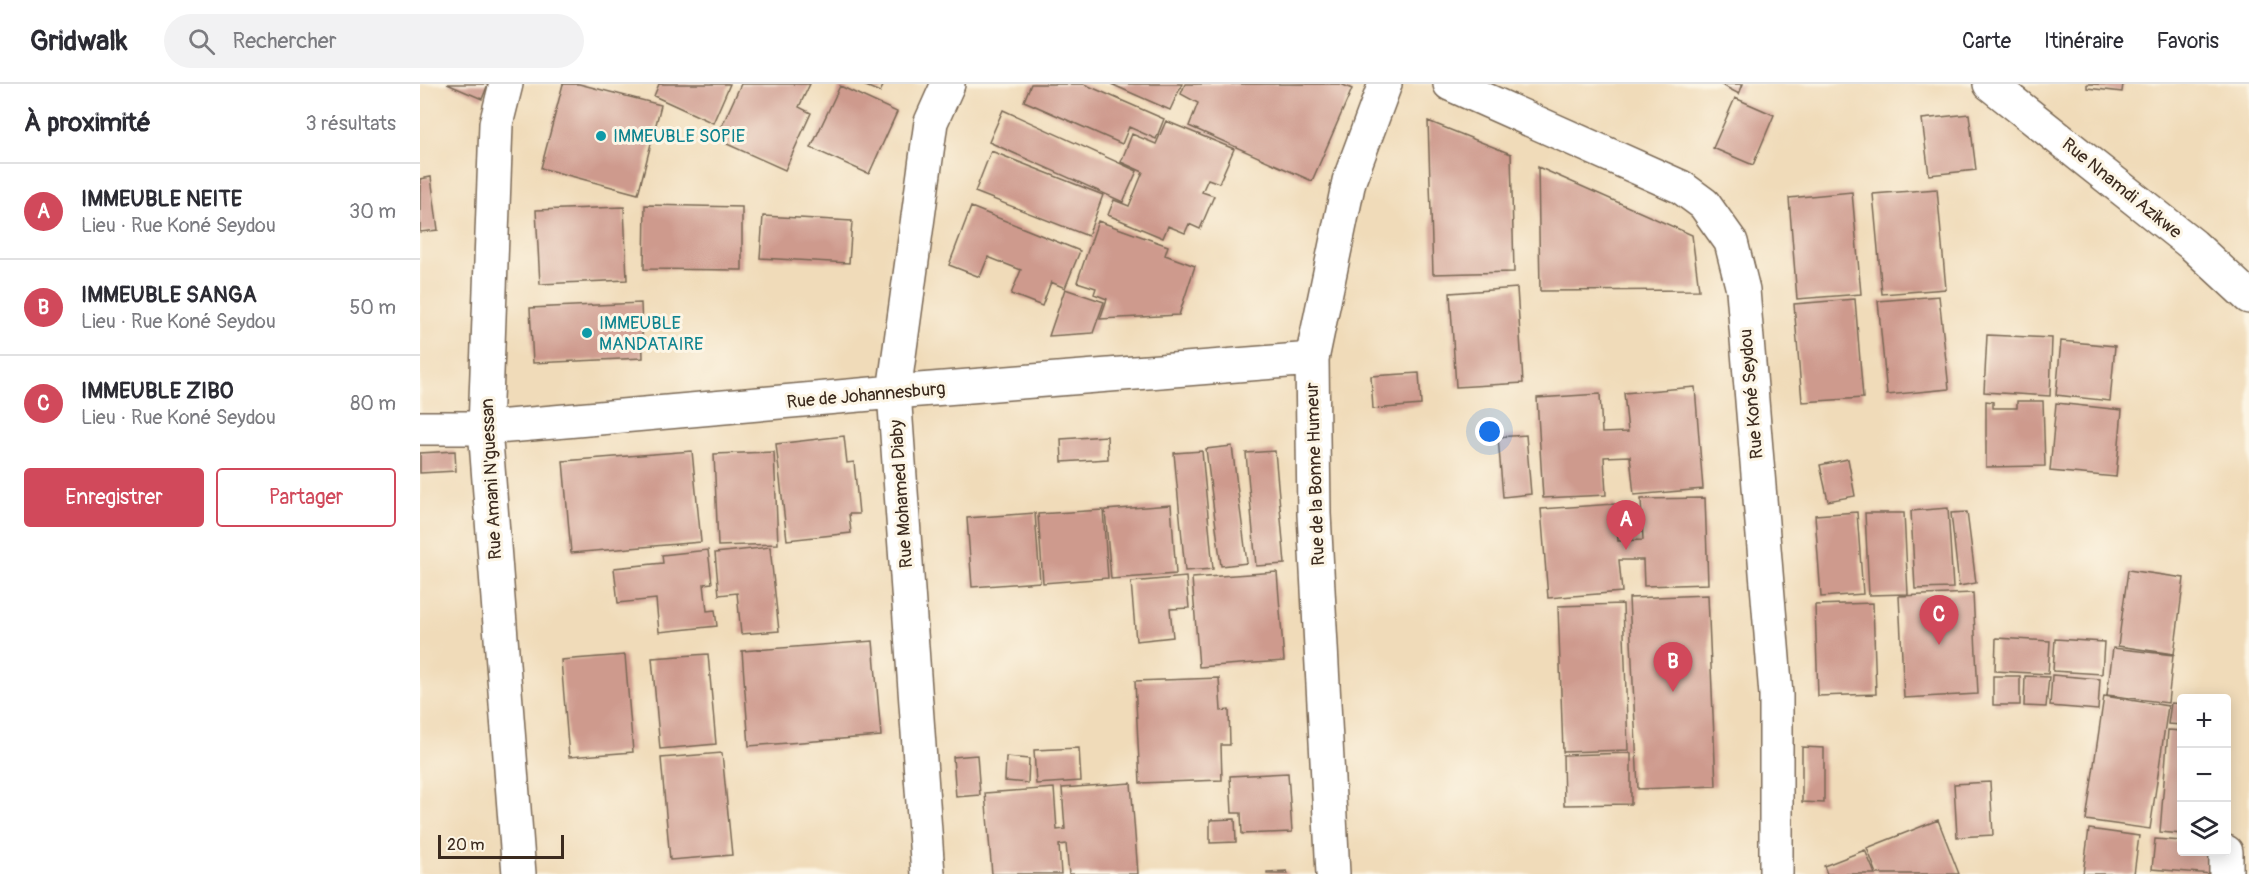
<!DOCTYPE html>
<html lang="fr">
<head>
<meta charset="utf-8">
<style>
	body { margin:0; font-family:Pangolin,sans-serif; background:#f2f2f3; color:#2b2b33 }
	.controls { position:absolute; right:18px; bottom:18px; display:grid; overflow:hidden; border-radius:6px; box-shadow:0 3px 15px #0003 }
	.controls button { width:54px; height:54px; display:grid; place-items:center; padding:0; border:0; border-bottom:2px solid #e1e1e2; background:#fff; color:#2b2b33; font:30px sans-serif }
	.scale { position:absolute; left:18px; bottom:15px; width:126px; box-sizing:border-box; padding-left:6px; border:3px solid #3b2a1e; border-top:0; font-size:16px; line-height:21px; white-space:nowrap; color:#3b2a1e; -webkit-text-stroke:4px #fcf5e5; paint-order:stroke }
	.you { position:absolute; left:1070px; top:348px; width:21px; height:21px; margin:-15px; border:4px solid #fff; border-radius:50%; background:#1a73e8; box-shadow:0 0 0 9px #1a73e833 }
	.badge { display:grid; place-items:center; width:39px; height:39px; border-radius:50%; background:#d1495b; color:#fff; font-size:20px; font-weight:700 }
	.pin { position:absolute; translate:-50% -50px; filter:drop-shadow(0 2px 3px #0008) }
	.pin::after { content:''; position:absolute; top:32px; width:21px; height:18px; background:inherit; clip-path:polygon(0 0,100% 0,50% 100%) }
	.list { margin:0; padding:0; list-style:none }
	h2 { display:flex; justify-content:space-between; align-items:center; height:78px; margin:0; padding:0 24px; font-size:26px }
	h2 small { font-size:20px; font-weight:400; color:#7c7c81 }
	.list li { display:grid; grid-template-columns:39px 1fr auto; gap:18px; align-items:center; box-sizing:border-box; height:96px; padding:0 24px; border-top:2px solid #e1e1e2 }
	.list b { display:block; font-size:22px; white-space:nowrap }
	.list p { margin:0; font-size:20px; white-space:nowrap; color:#7c7c81 }
	.list em { font-size:20px; font-style:normal; color:#7c7c81 }
	.actions { display:flex; gap:12px; padding:18px 24px }
	.actions a { flex:1; padding:14px 0; border:2px solid #d1495b; border-radius:6px; text-align:center; font-size:21px; color:#d1495b }
	.actions .main { background:#d1495b; color:#fff }
	.icon { flex:none; width:33px; height:33px; fill:none; stroke:currentColor; stroke-width:2; stroke-linecap:round; stroke-linejoin:round }
	.map { position:relative; flex:none; width:1829px; height:790px; overflow:hidden }
	header { display:flex; align-items:center; gap:36px; box-sizing:border-box; height:84px; padding:0 30px; background:#fff; border-bottom:2px solid #e1e1e2 }
	header strong { font-size:28px }
	nav { display:flex; gap:33px; margin-inline-start:auto; font-size:21px }
	.search { width:420px; height:54px; background:#f2f2f3; display:flex; align-items:center; gap:15px; box-sizing:border-box; padding:0 21px; border-radius:33px; color:#7c7c81; font-size:22px }
	main { display:flex }
	aside { flex:1; background:#fff }
	.map>svg:first-child { display:block }
	.building { fill:#ce9a8d }
	.lines { fill:none; stroke-linecap:round; stroke-linejoin:round }
	.minor-casing { stroke:#7a6854; stroke-width:36 }
	.minor { stroke:#fff; stroke-width:33 }
	.culture-dot { fill:#0f9aa8; stroke:#fcf5e5; stroke-width:2 }
	.labels { text-anchor:middle; stroke-width:6; stroke-linejoin:round; paint-order:stroke }
	.culture-label { font-size:18px; fill:#0d838f; stroke:#fcf5e5; text-anchor:start }
	.street-label { font-size:18px; fill:#3b2a1e; stroke:#fcf5e5 }
</style>
</head>
<body>
<header>
<strong>Gridwalk</strong>
<div class="search"><svg class="icon" aria-label="search" viewBox="0 0 24 24"><circle cx="10" cy="10" r="6"/><path d="M15 15l6 6"/></svg>Rechercher</div>
<nav><a>Carte</a><a>Itinéraire</a><a>Favoris</a></nav>
</header>
<main>
<aside>
<h2>À proximité<small>3 résultats</small></h2>
<ul class="list">
<li><span class="badge">A</span><div><b>IMMEUBLE NEITE</b><p>Lieu · Rue Koné Seydou</p></div><em>30 m</em></li>
<li><span class="badge">B</span><div><b>IMMEUBLE SANGA</b><p>Lieu · Rue Koné Seydou</p></div><em>50 m</em></li>
<li><span class="badge">C</span><div><b>IMMEUBLE ZIBO</b><p>Lieu · Rue Koné Seydou</p></div><em>80 m</em></li>
</ul>
<div class="actions"><a class="main">Enregistrer</a><a>Partager</a></div>
</aside>
<div class="map">
<svg width="1829" height="790" viewBox="0 0 1829 790">
	<rect width="100%" height="100%" fill="#fcf5e5"/>
	<filter id="ink" filterUnits="userSpaceOnUse"><feTurbulence type="fractalNoise" baseFrequency=".0167" numOctaves="2"/><feDisplacementMap in="SourceGraphic" scale="12" xChannelSelector="R" yChannelSelector="G"/><feConvolveMatrix kernelMatrix="1 2 1 2 8 2 1 2 1" color-interpolation-filters="sRGB"/></filter>
	<filter id="wash" filterUnits="userSpaceOnUse"><feTurbulence type="fractalNoise" baseFrequency=".008" numOctaves="4" result="noise"/><feDisplacementMap in="SourceGraphic" scale="24" xChannelSelector="R" yChannelSelector="G"/><feGaussianBlur stdDeviation="1.35" result="paint"/><feColorMatrix in="noise" values="0 0 0 0 0 0 0 0 0 0 0 0 0 0 0 0 0 1.4 0 .05"/><feComposite in="paint" operator="in"/></filter>
	<g filter="url(#wash)">
		<rect width="100%" height="100%" fill="#f0dbb9"/>
		<g id="blocks">
			<path class="building" d="M27,0H68L62,15Z
				M143,0H159L241,21L218,110L121,84Z
				M239,0H310L293,39L234,12Z
				M321,0H390L379,23L391,29L365,86L296,55Z
				M441,0H464L460,8Z
				M611,0H664L744,35L736,55L709,43L702,60L604,17Z
				M691,0H762L750,26Z
				M765,0H921L932,5L892,97L769,42L778,19L761,10Z
				M1300,0H1323L1319,10Z
				M1667,0H1703L1702,8L1667,4Z
				M420,2L477,28L449,90L391,64Z
				M1315,14L1354,31L1333,81L1293,64Z
				M583,26L717,87L703,118L569,58Z
				M1549,30L1556,86L1509,91L1502,35Z
				M746,37L814,65L799,99L788,95L782,108L794,112L780,145L769,140L765,149L748,142L743,154L688,131L694,116L709,122L723,88L701,78L712,50L736,60Z
				M1008,37L1091,70L1094,188L1013,190Z
				M571,67L683,111L668,152L555,108Z
				M1118,83L1272,151L1279,206L1120,207Z
				M11,93L18,146L0,148V95Z
				M1517,105L1526,205L1462,210L1453,110Z
				M1432,108L1441,210L1377,215L1369,114Z
				M225,121L322,123V186L224,185Z
				M204,123L207,196L120,200L116,126Z
				M551,123L660,167L645,204L631,198L622,222L591,210L601,186L568,173L560,193L529,181Z
				M343,132L432,137L429,179L340,174Z
				M678,137L748,162L745,171L775,182L759,231L680,235L687,215L674,210L676,204L657,198Z
				M1097,204L1103,299L1036,303L1030,209Z
				M645,205L684,218L673,249L629,252Z
				M1519,212L1529,305L1467,311L1458,217Z
				M1435,215L1443,314L1382,318L1374,220Z
				M221,219L223,274L113,279L110,224Z
				M1567,251L1632,254L1630,312L1564,308Z
				M1641,257L1695,262L1690,317L1636,311Z
				M999,289L1001,321L953,325L951,292Z
				M1275,303L1283,405L1214,411L1210,372L1184,373L1186,411L1123,414L1117,314L1180,310L1182,349L1208,348L1204,309Z
				M1566,317L1573,318V324H1597V317H1623L1625,382L1566,383Z
				M1636,319L1702,326L1696,393L1630,387Z
				M1106,351L1111,410L1083,413L1078,353Z
				M424,352L427,379L434,378L439,430H429L431,449L367,456L356,360Z
				M687,352L688,375L642,378L641,355Z
				M812,362L827,479L801,482L786,365Z
				M35,367L36,387L0,389V369Z
				M272,367L281,458L151,469L143,377Z
				M782,367L793,485L765,487L754,369Z
				M855,367L865,480L836,482L826,369Z
				M354,368L358,460L298,462L294,370Z
				M1428,375L1435,412L1408,417L1400,381Z
				M1285,414L1288,500L1224,502L1223,476H1199L1202,508L1128,514L1121,425L1195,420L1198,457L1223,456L1221,415Z
				M751,421L756,490L691,495L685,426Z
				M1528,424L1533,504L1495,505L1491,427Z
				M683,426L688,494L623,499L618,430Z
				M1437,428L1443,510L1401,513L1395,431Z
				M1547,428L1556,499L1539,502L1531,429Z
				M615,429L620,498L552,503L547,434Z
				M1445,429H1484L1488,510L1449,511Z
				M350,463L359,547L321,550L317,509L299,511L295,469Z
				M288,466L292,499L284,500L287,527L295,526L297,542L239,548L236,515L198,519L194,484L243,479L242,471Z
				M1708,486L1764,494L1754,570L1698,562Z
				M857,488L864,577L779,583L772,494Z
				M766,493L769,524L750,525L753,553L716,557L711,498Z
				M1553,509L1558,610L1484,614L1479,512Z
				M1288,511L1296,702L1218,705L1209,514Z
				M1453,519L1456,610L1398,612L1395,521Z
				M1203,520L1208,666L1143,668L1138,522Z
				M1576,554L1630,557L1628,590L1575,587Z
				M1635,555L1684,558L1682,590L1633,587Z
				M453,557L461,652L329,662L322,567Z
				M1693,564L1753,571L1748,619L1687,611Z
				M288,570L296,660L240,665L232,574Z
				M205,571L213,668L149,673L141,576Z
				M1632,591L1680,595L1678,626L1630,622Z
				M1573,592H1600V621H1573Z
				M1605,592L1629,593L1626,623L1604,622Z
				M799,594L801,627L809,626L810,661H801L802,696L720,699L715,597Z
				M1684,612L1748,622L1730,745L1666,736Z
				M1751,619L1762,620V641L1748,640Z
				M1748,646L1762,647V750L1740,748Z
				M1382,663L1404,664V719L1382,718Z
				M659,664L661,697L616,700L614,666Z
				M302,669L312,771L250,776L241,674Z
				M1211,669V720L1144,721L1143,671Z
				M557,671L560,711L536,713L533,673Z
				M586,673L609,675L608,699L585,697Z
				M868,689L872,748L822,750L821,729H812L810,692Z
				M1570,698L1573,751L1537,753L1534,700Z
				M711,699L718,790H649L646,760L639,761L641,790H572L565,709L634,704L637,746L645,745L642,704Z
				M815,735L816,758L790,759V736Z
				M1518,736L1539,790H1457L1447,764Z
				M1669,745L1719,752L1714,790H1663Z
				M1735,755L1762,757V768H1793L1792,790L1732,785Z
				M1445,766L1455,790H1407L1404,782Z
				M867,787L868,790H847V788Z"/>
		</g>
	</g>
	<g filter="url(#ink)">
		<use href="#blocks" fill-opacity="0" stroke="#7a6854" stroke-width="1.5"/>
		<g class="lines">
			<g class="minor-casing">
				<path id="minor" d="M86,0L76,40L65,344L99,790
					M1030,0L1261,103L1284,120L1311,158L1323,206L1356,611V790
					M1570,0L1773,161L1829,213
					M0,344H65L474,308L892,275
					M1806,768V790
					M508,790L474,308L511,38L528,0
					M913,790L894,430L892,275L929,97L965,0"/>
			</g>
			<use href="#minor" class="minor"/>
		</g>
	</g>
	<g class="culture-dot">
		<circle cx="181" cy="52" r="6"/>
		<circle cx="167" cy="249" r="6"/>
	</g>
	<g class="labels">
		<g class="culture-label">
			<text x="193" y="58">IMMEUBLE SOPIE</text>
			<text x="179" y="245">IMMEUBLE<tspan x="179" dy="21">MANDATAIRE</tspan></text>
		</g>
		<g class="street-label">
			<text transform="translate(1702 104) rotate(39)" y="6">Rue Nnamdi Azikwe</text>
			<text transform="translate(1331 310) rotate(-95)" y="6">Rue Koné Seydou</text>
			<text transform="translate(446 311) rotate(-5)" y="6">Rue de Johannesburg</text>
			<text transform="translate(895 390) rotate(-92)" y="6">Rue de la Bonne Humeur</text>
			<text transform="translate(71 395) rotate(-93)" y="6">Rue Amani N'guessan</text>
			<text transform="translate(481 410) rotate(-94)" y="6">Rue Mohamed Diaby</text>
		</g>
	</g>
</svg>
<div class="controls">
<button>+</button>
<button>−</button>
<button><svg class="icon" aria-label="layers" viewBox="0 0 24 24"><path d="M12 4l9 5-9 5-9-5zM3 14l9 5 9-5"/></svg></button>
</div>
<div class="scale">20 m</div>
<div class="you"></div>
<div class="pin badge" style="left:1206px;top:466px">A</div>
<div class="pin badge" style="left:1253px;top:608px">B</div>
<div class="pin badge" style="left:1519px;top:561px">C</div>
</div>
</main>
</body>
</html>
